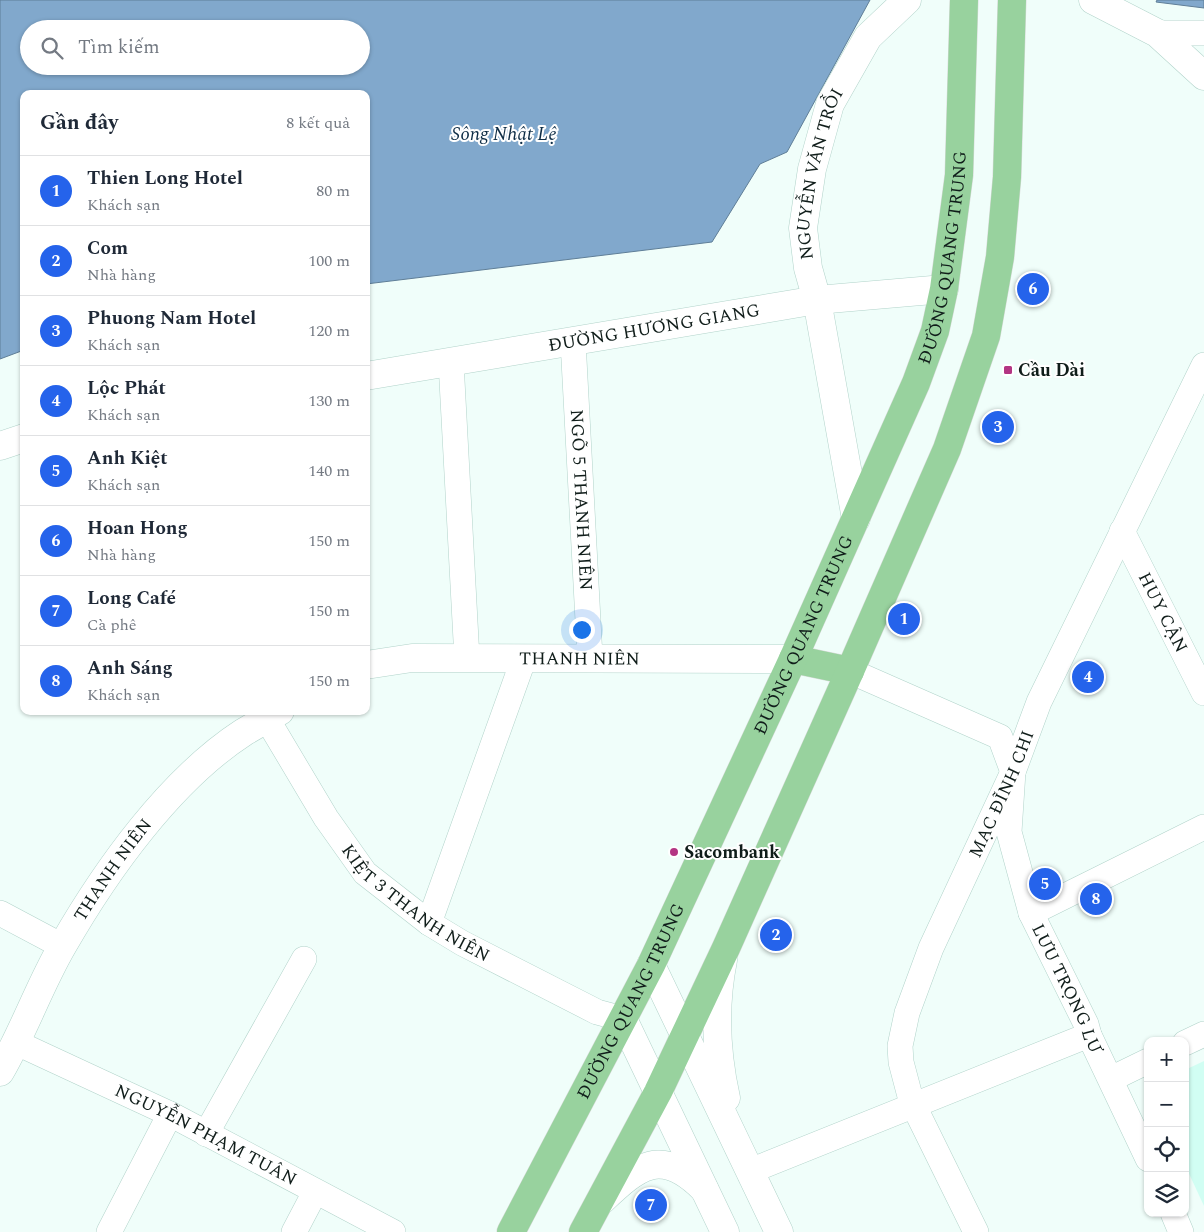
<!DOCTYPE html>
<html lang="vi">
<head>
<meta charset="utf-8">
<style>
	body { margin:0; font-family:Spectral,serif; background:#f2f2f3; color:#1f2937 }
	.controls { position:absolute; right:15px; bottom:15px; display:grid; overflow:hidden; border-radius:10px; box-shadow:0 1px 4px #0004 }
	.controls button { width:45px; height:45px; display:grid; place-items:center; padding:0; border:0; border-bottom:1px solid #e0e1e3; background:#fff; color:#1f2937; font:25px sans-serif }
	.you { position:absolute; left:581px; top:629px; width:18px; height:18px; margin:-12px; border:4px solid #fff; border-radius:50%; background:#1a73e8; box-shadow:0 0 0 8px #1a73e833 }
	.badge { display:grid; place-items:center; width:32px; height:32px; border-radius:50%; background:#2563eb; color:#fff; font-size:16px; font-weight:700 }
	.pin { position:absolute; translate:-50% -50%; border:2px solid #fff; box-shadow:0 1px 5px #0006 }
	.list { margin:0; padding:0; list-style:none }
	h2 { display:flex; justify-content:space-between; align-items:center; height:65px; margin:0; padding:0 20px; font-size:21px }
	h2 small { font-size:16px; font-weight:400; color:#747a83 }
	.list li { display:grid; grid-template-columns:32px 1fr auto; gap:15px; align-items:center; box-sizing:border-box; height:70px; padding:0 20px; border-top:1px solid #e0e1e3 }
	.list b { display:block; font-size:19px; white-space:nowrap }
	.list p { margin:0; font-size:16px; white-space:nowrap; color:#747a83 }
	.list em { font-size:16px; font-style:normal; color:#747a83 }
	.icon { flex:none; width:28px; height:28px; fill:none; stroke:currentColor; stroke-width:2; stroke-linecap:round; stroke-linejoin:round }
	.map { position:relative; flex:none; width:1204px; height:1232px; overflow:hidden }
	.search { position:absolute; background:#fff; box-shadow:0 1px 4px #0004; left:20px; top:20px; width:350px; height:55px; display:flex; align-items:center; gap:12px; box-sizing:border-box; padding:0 18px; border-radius:28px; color:#747a83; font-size:19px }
	.panel { position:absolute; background:#fff; box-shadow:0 1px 4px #0004; left:20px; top:90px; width:350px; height:625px; border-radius:10px }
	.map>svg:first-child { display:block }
	.built { fill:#d1fef3 }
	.water { fill:#81a8cc; stroke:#5f7e97; fill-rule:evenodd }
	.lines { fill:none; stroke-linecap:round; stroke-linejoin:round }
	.minor-casing { stroke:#b1d3ca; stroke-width:26 }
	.tertiary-casing { stroke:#b1d3ca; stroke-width:29 }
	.secondary-casing { stroke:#b1d3ca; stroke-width:29 }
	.primary-casing { stroke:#d9dbda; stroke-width:29 }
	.minor { stroke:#fff; stroke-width:25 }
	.tertiary { stroke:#fff; stroke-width:28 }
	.secondary { stroke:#fff; stroke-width:28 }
	.primary { stroke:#98d29e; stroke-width:28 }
	.poi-dot { fill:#b33583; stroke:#fff; stroke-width:2 }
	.labels { text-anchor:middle; stroke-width:4; stroke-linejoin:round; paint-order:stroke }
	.street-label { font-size:18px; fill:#101d1a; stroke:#fff }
	.poi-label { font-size:18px; font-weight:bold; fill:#101d1a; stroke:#fff; text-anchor:start }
	.water-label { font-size:19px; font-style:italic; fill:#0e2d46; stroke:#fff }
</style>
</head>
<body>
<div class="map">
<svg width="1204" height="1232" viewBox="0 0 1204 1232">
	<rect width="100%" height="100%" fill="#f0fefa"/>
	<path class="built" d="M1204,1061V1206L1185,1165V1070Z"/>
	<path class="water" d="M0,0H870L787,152L760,164L712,242L366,284V94H24V350L0,359ZM29,29H361V66H29Z
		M1157,0H1204V8L1156,2Z"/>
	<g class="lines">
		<g class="minor-casing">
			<g id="minor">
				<path d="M1157,33H1204"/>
				<path id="s1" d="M573,341L590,658"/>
				<path d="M451,362L467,659"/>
				<path id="s2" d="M1122,531L1204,693"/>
				<path id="s3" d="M850,671L1000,737L1013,772L1009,832L1031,913L1086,1024L1089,1035L1148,1159"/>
				<path id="s4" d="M267,719L326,818L365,873L429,923L462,943L597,1012L623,1019"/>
				<path d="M0,913L62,946"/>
				<path d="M1031,913L1204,827"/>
				<path d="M429,923L524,658"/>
				<path id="s5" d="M17,1043L170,1114L393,1232"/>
				<path d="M1185,1043L1204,1034"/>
				<path d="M1111,1079L1148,1061"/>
				<path d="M206,1134L304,959"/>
				<path d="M750,1171L1089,1035"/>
				<path d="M1173,1213L1181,1232"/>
				<path d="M109,1232L170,1114"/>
				<path d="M294,1232L315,1192"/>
				<path id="s6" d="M976,1232L911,1100L901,1062L900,1046L907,1013L931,948L1013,772L1039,702L1204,365"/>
			</g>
		</g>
		<g class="tertiary-casing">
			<g id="tertiary">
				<path d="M1093,0L1157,33L1204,76"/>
				<path id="s7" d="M856,519L817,300L808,268L803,228L812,169L830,104L868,37L907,0"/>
				<path id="s8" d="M366,665L412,658L793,659"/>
				<path id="s9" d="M0,1072C24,1031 39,986 63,945C106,870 170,780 244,732C256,725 268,718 280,711"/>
			</g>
		</g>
		<g class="secondary-casing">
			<g id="secondary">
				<path id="s10" d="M366,376L817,300L944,289"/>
				<path d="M0,446L24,438"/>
				<path d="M723,960C714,1005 716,1053 726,1098"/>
				<path d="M651,965L779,1232"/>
				<path d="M623,1019L725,1232"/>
				<path d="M602,1200C638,1166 661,1146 704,1189"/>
			</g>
		</g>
		<g class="primary-casing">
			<g id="primary">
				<path d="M793,659L850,671"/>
				<path id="s11" d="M511,1232L651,965L793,659L916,383L935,331L944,289L959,175L964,0"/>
				<path d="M583,1232L658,1092L726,948L850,671L947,449L986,336L1000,257L1007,177L1012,0"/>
			</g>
		</g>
		<use href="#minor" class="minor"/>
		<use href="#tertiary" class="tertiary"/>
		<use href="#secondary" class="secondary"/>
		<use href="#primary" class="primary"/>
	</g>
	<g class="poi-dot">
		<rect x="1003" y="365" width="10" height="10" rx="2.5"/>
		<circle cx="674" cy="852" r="5"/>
	</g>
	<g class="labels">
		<g class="street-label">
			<text dy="6" stroke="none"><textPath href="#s7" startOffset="352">NGUYỄN VĂN TRỖI</textPath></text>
			<text dy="6" stroke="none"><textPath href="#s11" startOffset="1070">ĐƯỜNG QUANG TRUNG</textPath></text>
			<text dy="6" stroke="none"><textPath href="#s10" startOffset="292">ĐƯỜNG HƯƠNG GIANG</textPath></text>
			<text dy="6" stroke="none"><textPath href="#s1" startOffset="159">NGÕ 5 THANH NIÊN</textPath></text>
			<text dy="6" stroke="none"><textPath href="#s2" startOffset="91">HUY CẬN</textPath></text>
			<text dy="6" stroke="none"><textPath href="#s11" startOffset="665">ĐƯỜNG QUANG TRUNG</textPath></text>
			<text dy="6" stroke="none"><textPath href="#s8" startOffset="214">THANH NIÊN</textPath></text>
			<text dy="6" stroke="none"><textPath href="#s6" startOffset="475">MẠC ĐĨNH CHI</textPath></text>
			<text dy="6" stroke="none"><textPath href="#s9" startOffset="232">THANH NIÊN</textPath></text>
			<text dy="6" stroke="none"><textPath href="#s4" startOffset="241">KIỆT 3 THANH NIÊN</textPath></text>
			<text dy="6" stroke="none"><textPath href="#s3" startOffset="429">LƯU TRỌNG LƯ</textPath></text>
			<text dy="6" stroke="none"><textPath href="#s11" startOffset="260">ĐƯỜNG QUANG TRUNG</textPath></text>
			<text dy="6" stroke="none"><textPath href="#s5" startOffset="210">NGUYỄN PHẠM TUÂN</textPath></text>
		</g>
		<g class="poi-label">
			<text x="1018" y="376">Cầu Dài</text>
			<text x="684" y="858">Sacombank</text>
		</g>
		<g class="water-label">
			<text x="504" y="140">Sông Nhật Lệ</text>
		</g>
	</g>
</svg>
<div class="controls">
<button>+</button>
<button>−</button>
<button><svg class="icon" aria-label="locate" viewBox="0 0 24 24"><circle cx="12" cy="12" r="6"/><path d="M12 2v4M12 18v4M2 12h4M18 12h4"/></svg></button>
<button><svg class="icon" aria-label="layers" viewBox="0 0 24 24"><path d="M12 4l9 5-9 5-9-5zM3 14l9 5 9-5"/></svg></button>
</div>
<div class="you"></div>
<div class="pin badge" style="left:904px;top:619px">1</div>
<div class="pin badge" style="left:776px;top:935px">2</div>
<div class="pin badge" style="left:998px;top:427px">3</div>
<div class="pin badge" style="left:1088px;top:677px">4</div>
<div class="pin badge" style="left:1045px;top:884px">5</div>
<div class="pin badge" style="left:1033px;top:289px">6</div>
<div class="pin badge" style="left:651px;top:1205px">7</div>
<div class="pin badge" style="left:1096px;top:899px">8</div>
<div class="search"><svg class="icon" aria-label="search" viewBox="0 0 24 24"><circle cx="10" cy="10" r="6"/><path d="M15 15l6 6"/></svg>Tìm kiếm</div>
<section class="panel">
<h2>Gần đây<small>8 kết quả</small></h2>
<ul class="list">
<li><span class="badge">1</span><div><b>Thien Long Hotel</b><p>Khách sạn</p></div><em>80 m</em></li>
<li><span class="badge">2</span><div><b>Com</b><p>Nhà hàng</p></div><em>100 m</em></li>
<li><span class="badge">3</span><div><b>Phuong Nam Hotel</b><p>Khách sạn</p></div><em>120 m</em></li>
<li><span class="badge">4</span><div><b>Lộc Phát</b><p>Khách sạn</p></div><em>130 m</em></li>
<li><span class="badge">5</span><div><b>Anh Kiệt</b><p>Khách sạn</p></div><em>140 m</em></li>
<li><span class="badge">6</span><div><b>Hoan Hong</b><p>Nhà hàng</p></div><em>150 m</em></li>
<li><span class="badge">7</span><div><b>Long Café</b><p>Cà phê</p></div><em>150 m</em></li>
<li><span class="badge">8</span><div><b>Anh Sáng</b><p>Khách sạn</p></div><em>150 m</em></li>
</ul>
</section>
</div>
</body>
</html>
